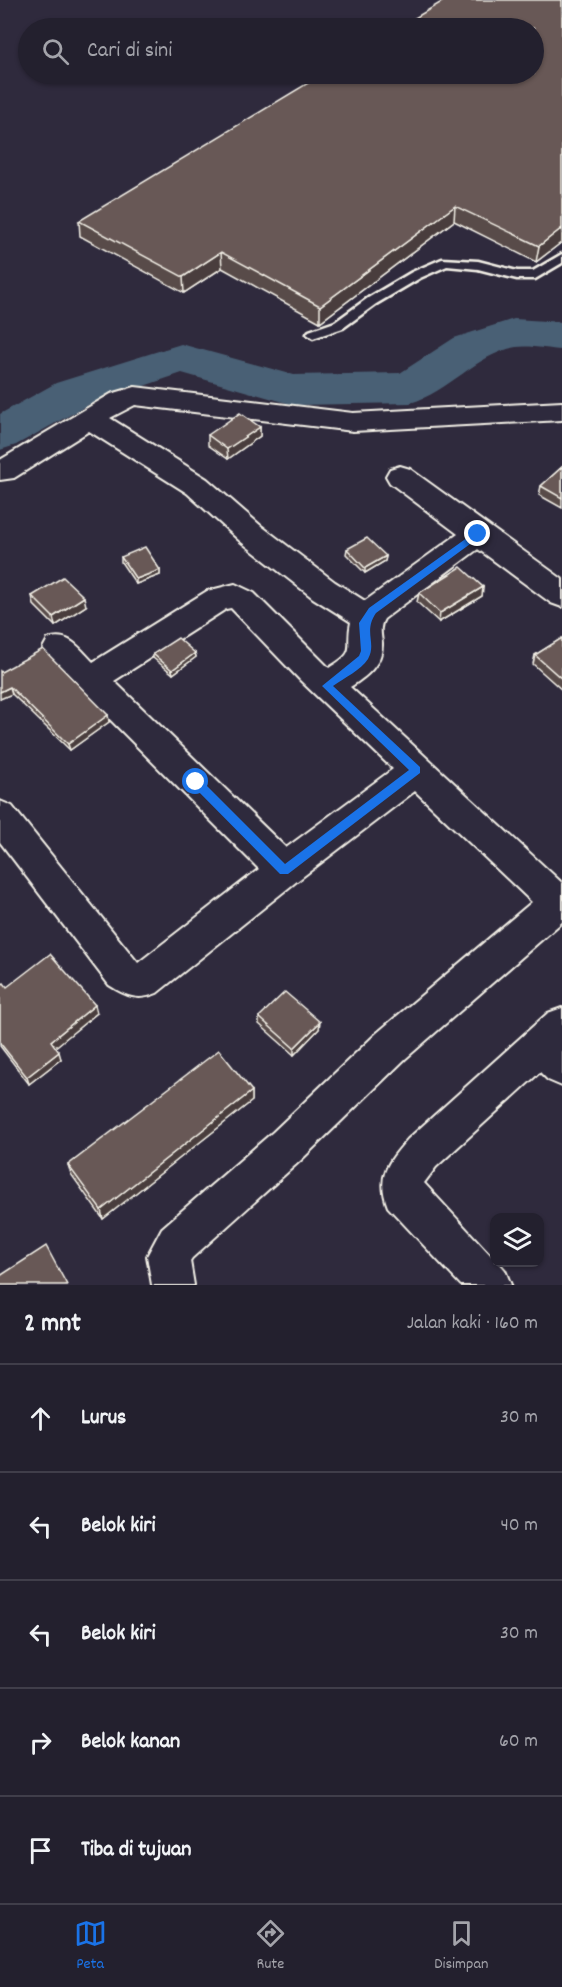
<!DOCTYPE html>
<html lang="id">
<head>
<meta charset="utf-8">
<style>
	body { margin:0; font-family:Dekko,sans-serif; background:#2f2d3a; color:#f1f3f6 }
	.controls { position:absolute; right:18px; bottom:18px; display:grid; overflow:hidden; border-radius:12px; box-shadow:0 2px 4px #0004 }
	.controls button { width:54px; height:54px; display:grid; place-items:center; padding:0; border:0; border-bottom:2px solid #403e4a; background:#23202e; color:#f1f3f6; font:30px sans-serif }
	.stop { position:absolute; width:18px; height:18px; margin:-14px; border:4px solid #1a73e8; border-radius:50%; background:#fff }
	.stop.end { background:#1a73e8; border-color:#fff; box-shadow:0 2px 6px #0008 }
	.list { margin:0; padding:0; list-style:none }
	h2 { display:flex; justify-content:space-between; align-items:center; height:78px; margin:0; padding:0 24px; font-size:26px }
	h2 small { font-size:20px; font-weight:400; color:#a3a3aa }
	.list li { display:grid; grid-template-columns:39px 1fr auto; gap:18px; align-items:center; box-sizing:border-box; height:108px; padding:0 24px; border-top:2px solid #403e4a }
	.list b { display:block; font-size:22px; white-space:nowrap }
	.list em { font-size:20px; font-style:normal; color:#a3a3aa }
	.icon { flex:none; width:33px; height:33px; fill:none; stroke:currentColor; stroke-width:2; stroke-linecap:round; stroke-linejoin:round }
	.map { position:relative; flex:none; width:562px; height:1285px; overflow:hidden }
	.search { position:absolute; background:#23202e; box-shadow:0 2px 4px #0004; left:18px; right:18px; top:18px; height:66px; display:flex; align-items:center; gap:15px; box-sizing:border-box; padding:0 21px; border-radius:33px; color:#a3a3aa; font-size:22px }
	.sheet { height:618px; background:#23202e }
	nav { display:flex; justify-content:space-around; align-items:center; box-sizing:border-box; height:84px; border-top:2px solid #403e4a; background:#23202e; font-size:16px; color:#a3a3aa }
	nav a { display:grid; justify-items:center; gap:3px }
	nav .on { color:#1a73e8 }
	.map>svg:first-child { display:block }
	.lines { fill:none; stroke-linecap:round; stroke-linejoin:round }
	.river { fill:#4a6175; fill-rule:evenodd }
	.lane-casing { stroke:#f4f1e8; stroke-width:5 }
	.street-casing { stroke:#f4f1e8; stroke-width:4 }
	.lane { fill:#2f2a3d; fill-rule:evenodd }
	.street { fill:#2f2a3d; fill-rule:evenodd }
	.wall { fill:#594c4a; stroke:#f4f1e8; stroke-width:1.5 }
	.shaded-wall { fill:#493e3c; stroke:#f4f1e8; stroke-width:1.5 }
	.building { fill:#685856; stroke:#f4f1e8; stroke-width:1.5 }
	.route { fill:#1a73e8 }
</style>
</head>
<body>
<div class="map">
<svg width="562" height="1285" viewBox="0 0 562 1285">
	<rect width="100%" height="100%" fill="#2f2a3d"/>
	<filter id="ink" filterUnits="userSpaceOnUse"><feTurbulence type="fractalNoise" baseFrequency=".0167" numOctaves="2"/><feDisplacementMap in="SourceGraphic" scale="12" xChannelSelector="R" yChannelSelector="G"/><feConvolveMatrix kernelMatrix="1 2 1 2 8 2 1 2 1" color-interpolation-filters="sRGB"/></filter>
	<g filter="url(#ink)">
		<g class="lines">
			<path class="river" d="M514,319L562,322V350C548,349 530,345 516,347C475,355 449,392 410,403L294,405L182,373L88,405L16,445L0,450V414L56,383L181,344L294,375L400,373L454,338Z"/>
			<g class="lane-casing">
				<path id="lane" d="M562,254V263L535,279H517L478,269L447,266L420,278L376,304L343,328L313,338L307,334L309,331L335,322L368,298L412,272L442,259L478,261L517,271H533Z"/>
			</g>
			<g class="street-casing">
				<path id="street" d="M135,387L353,413L562,402V420L353,431L135,405L110,418L207,479L260,525L335,582L365,601L458,534L390,483L386,476L390,469L400,466L410,469L562,579V607L551,603L478,549L384,619C379,627 381,634 382,643C383,664 366,677 350,687L562,883V922L405,1059L301,1160L192,1258L190,1261L194,1285H152L147,1256L162,1228L273,1132L377,1033L532,902L415,791L297,881L157,993C138,1001 126,996 109,985L0,842V801L12,806L138,963L259,869L48,657L43,648L48,639C69,632 79,648 93,662L207,591L235,584L254,593L329,668C359,650 345,650 351,622L313,598L240,541L187,493L89,431L14,478L0,480V460L111,394ZM231,608L301,681L393,769L286,848L114,681L226,609Z
					M562,1008V1086L548,1080L540,1072L436,1167L424,1183L494,1259V1262H498L505,1270L511,1285H461L388,1207C376,1176 388,1162 408,1139L548,1013Z"/>
			</g>
			<use href="#lane" class="lane"/>
			<use href="#street" class="street"/>
		</g>
		<path class="wall" d="M562,0V242L536,262L454,221L320,322L222,268L184,293L80,236L79,221Z
			M260,427V436L228,459L208,445V435Z
			M562,467V508L539,495L541,486Z
			M347,549L386,556L385,561L365,573L346,554Z
			M121,557L160,570V575L136,584L121,562Z
			M483,587L482,596L439,622L417,602L419,593Z
			M32,596L86,606L55,626L34,605Z
			M562,638V690L533,664L535,655Z
			M195,653L196,657L173,674L153,658V654Z
			M1,672L108,715L109,722L70,750L12,694Z
			M0,985L97,1013L55,1047L61,1059L29,1084L0,1046Z
			M259,1017L319,1029L294,1055L259,1024Z
			M252,1091V1101L103,1219L71,1174L68,1165Z"/>
		<path class="shaded-wall" d="M455,206L454,221L320,322V306Z
			M562,228V242L536,262L539,246Z
			M221,252L222,268L184,293L183,277Z
			M260,427V436L228,459L227,449Z
			M386,556L385,561L365,573V568Z
			M160,570V575L136,584V579Z
			M483,587L482,596L439,622L440,613Z
			M84,597L86,606L55,626L53,617Z
			M195,653L196,657L173,674L172,670Z
			M10,687L12,694L0,699V692Z
			M108,715L109,722L70,750L68,744Z
			M95,1005L97,1013L53,1049L51,1041Z
			M320,1022L319,1029L294,1055V1048Z
			M59,1052L61,1059L29,1084L27,1077Z
			M252,1091V1101L103,1219L101,1210Z"/>
		<path class="building" d="M445,0H562V228L539,246L455,206L320,306L221,252L183,277L79,221L323,74H534V28H398Z
			M240,413L260,427L227,449L208,435Z
			M562,467V498L541,486Z
			M367,538L386,556L365,568L347,549Z
			M145,547L160,570L136,579L121,557Z
			M461,567L483,587L440,613L419,593Z
			M63,577L84,597L53,617L32,596Z
			M178,638L195,653L172,670L153,654Z
			M562,638V679L535,655Z
			M43,649L108,715L68,744L10,687L0,692V671L1,672Z
			M50,954L95,1005L51,1041L59,1052L27,1077L0,1043V985L4,983L7,987Z
			M285,992L320,1022L294,1048L259,1017Z
			M219,1050L252,1091L101,1210L68,1165Z
			M46,1246L67,1285H0V1276Z"/>
	</g>
	<path class="route" d="M478,530L483,534L481,536L376,613C363,632 377,643 368,659C361,670 344,678 333,686L420,767V773L288,874H280L192,785V779H200L285,864L409,770L322,686L359,656L361,651L359,623L369,608Z"/>
</svg>
<div class="controls">
<button><svg class="icon" aria-label="layers" viewBox="0 0 24 24"><path d="M12 4l9 5-9 5-9-5zM3 14l9 5 9-5"/></svg></button>
</div>
<div class="stop" style="left:196px;top:782px"></div>
<div class="stop end" style="left:478px;top:534px"></div>
<div class="search"><svg class="icon" aria-label="search" viewBox="0 0 24 24"><circle cx="10" cy="10" r="6"/><path d="M15 15l6 6"/></svg>Cari di sini</div>
</div>
<section class="sheet">
<h2>2 mnt<small>Jalan kaki · 160 m</small></h2>
<ul class="list">
<li><svg class="icon" aria-label="ahead" viewBox="0 0 24 24"><path d="M12 20V5M6 11l6-6 6 6"/></svg><div><b>Lurus</b></div><em>30 m</em></li>
<li><svg class="icon" aria-label="left" viewBox="0 0 24 24"><path d="M17 20v-9H6M10 6l-5 5 5 5"/></svg><div><b>Belok kiri</b></div><em>40 m</em></li>
<li><svg class="icon" aria-label="left" viewBox="0 0 24 24"><path d="M17 20v-9H6M10 6l-5 5 5 5"/></svg><div><b>Belok kiri</b></div><em>30 m</em></li>
<li><svg class="icon" aria-label="right" viewBox="0 0 24 24"><path d="M7 20v-9h11M14 6l5 5-5 5"/></svg><div><b>Belok kanan</b></div><em>60 m</em></li>
<li><svg class="icon" aria-label="arrive" viewBox="0 0 24 24"><path d="M6 21V4h12l-3 4 3 4H6"/></svg><div><b>Tiba di tujuan</b></div></li>
</ul>
</section>
<nav>
<a class="on"><svg class="icon" aria-label="map" viewBox="0 0 24 24"><path d="M3 6l6-2 6 2 6-2v14l-6 2-6-2-6 2zM9 4v14M15 6v14"/></svg>Peta</a>
<a><svg class="icon" aria-label="directions" viewBox="0 0 24 24"><path d="M12 3l9 9-9 9-9-9zM9 14v-3h6M13 9l2 2-2 2"/></svg>Rute</a>
<a><svg class="icon" aria-label="saved" viewBox="0 0 24 24"><path d="M7 4h10v16l-5-4-5 4z"/></svg>Disimpan</a>
</nav>
</body>
</html>
